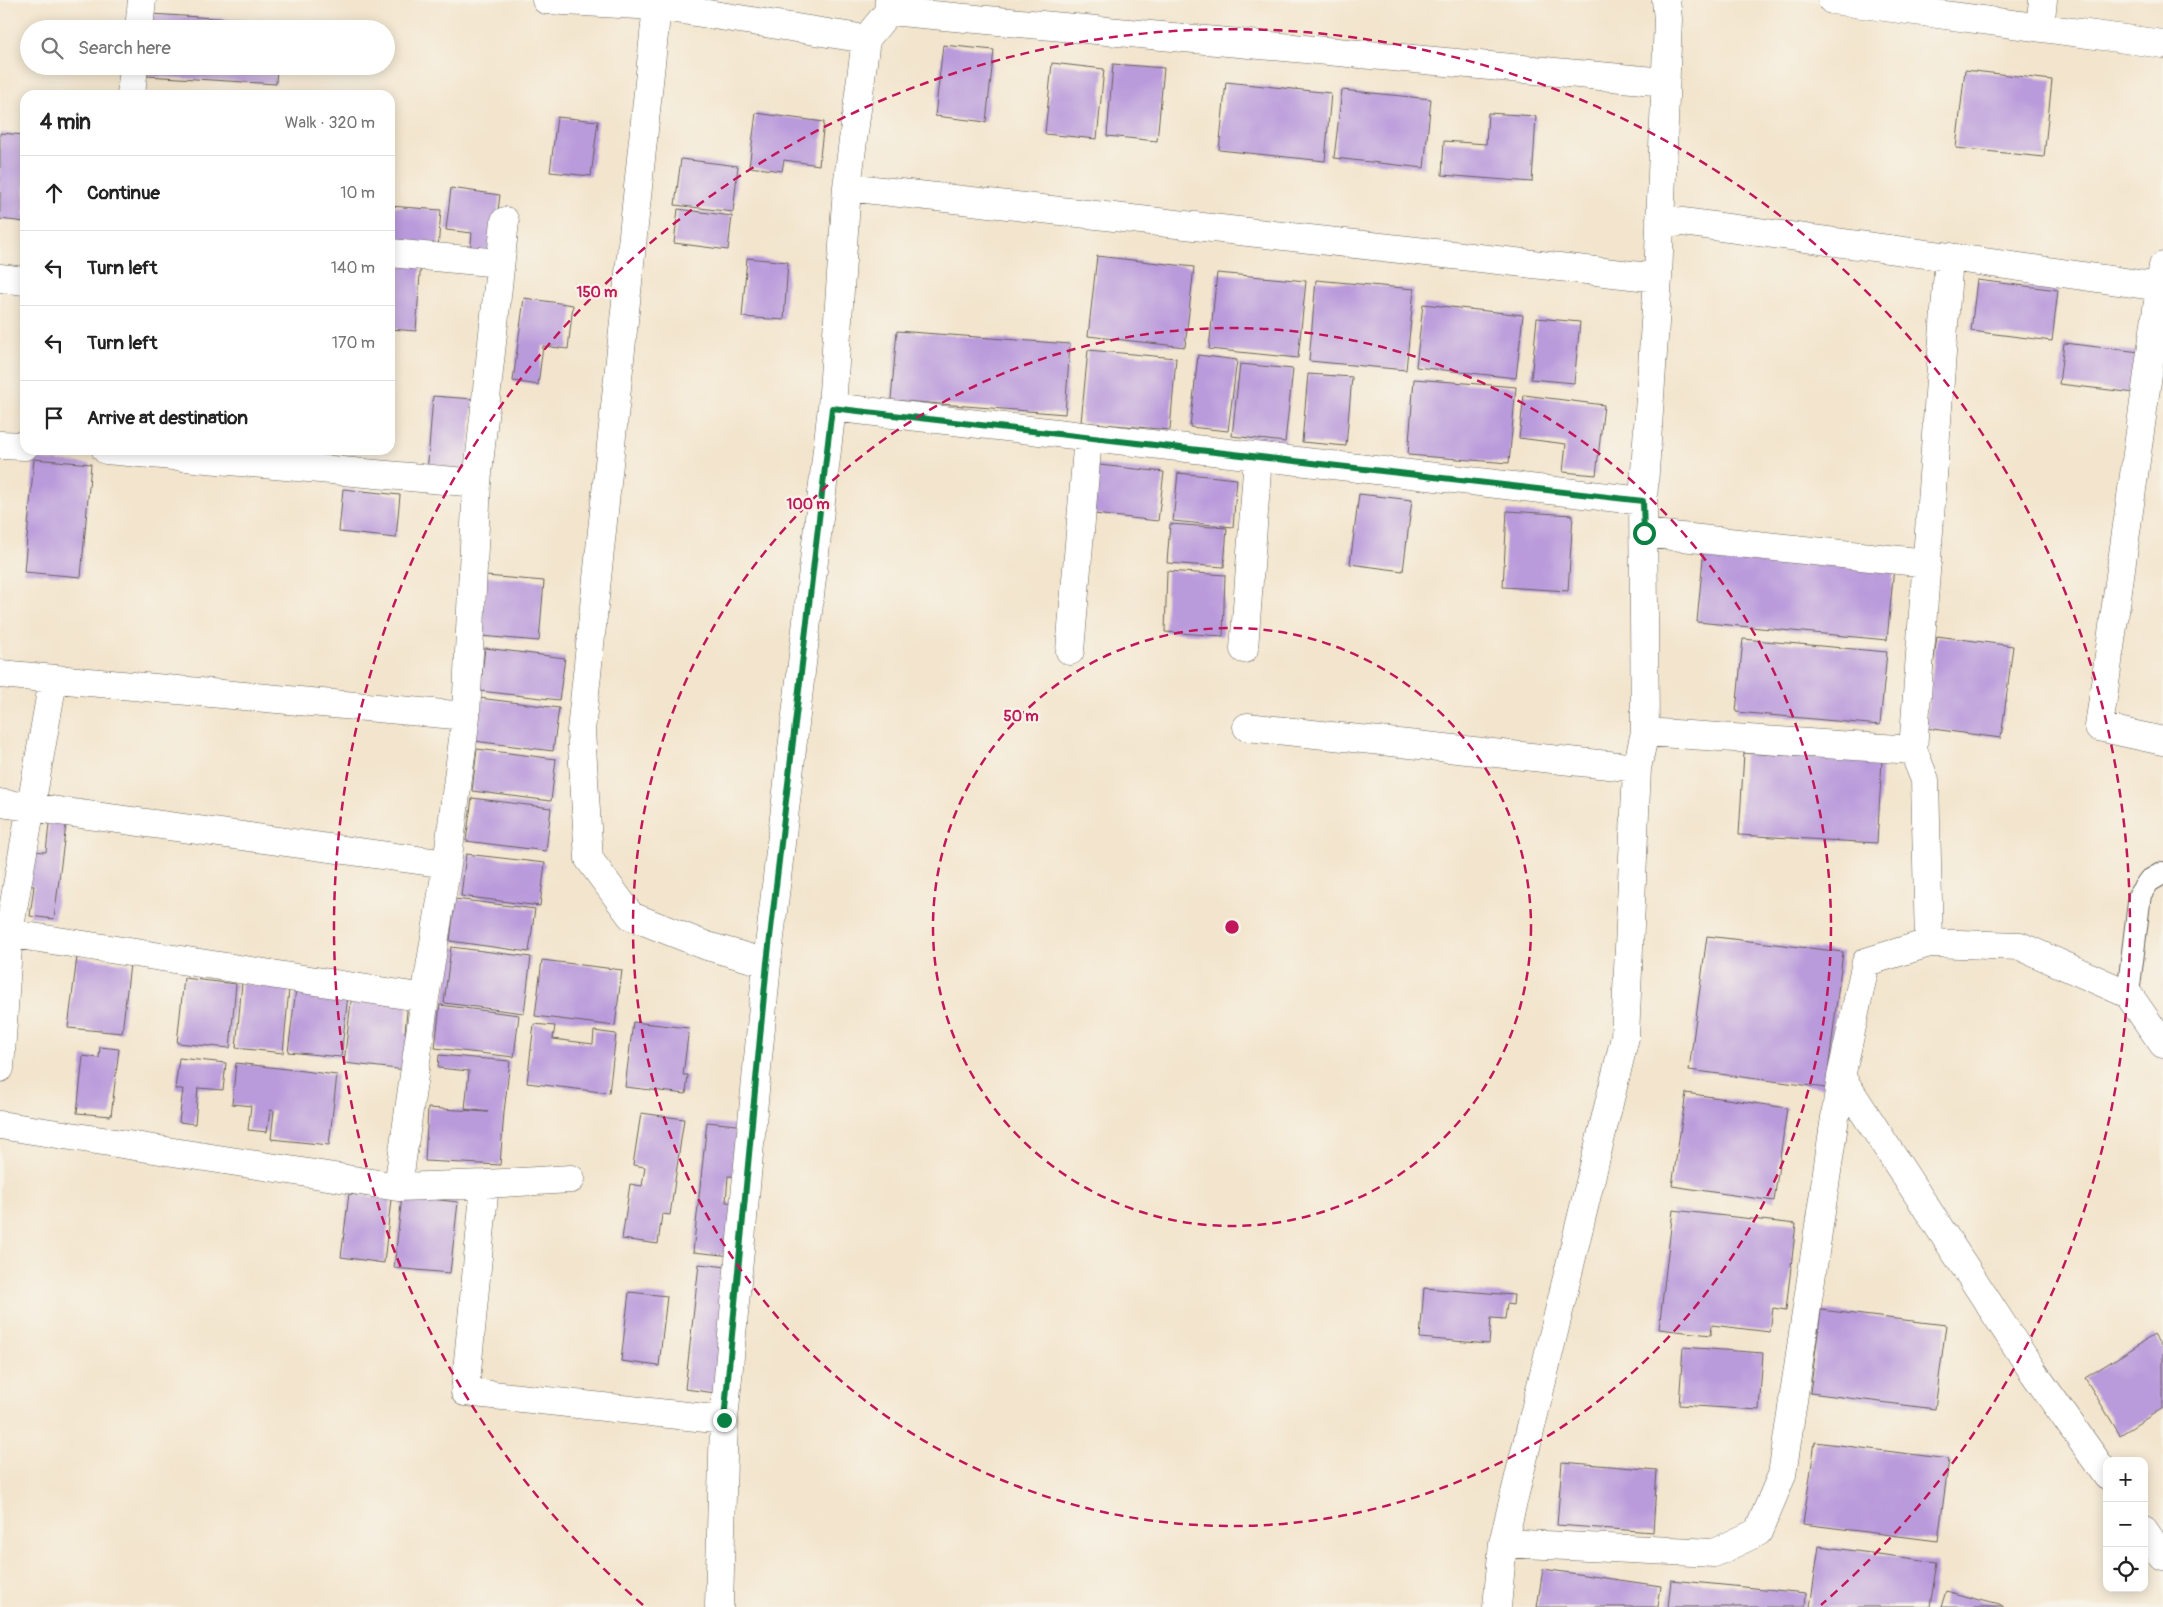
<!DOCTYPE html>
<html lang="en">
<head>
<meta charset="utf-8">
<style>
	body { margin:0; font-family:Pangolin,sans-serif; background:#f6f6f6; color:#222 }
	.controls { position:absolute; right:15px; bottom:15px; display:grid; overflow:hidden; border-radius:10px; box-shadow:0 2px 12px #0003 }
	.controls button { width:45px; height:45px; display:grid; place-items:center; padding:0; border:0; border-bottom:1px solid #e0e0e0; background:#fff; color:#222; font:25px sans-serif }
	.stop { position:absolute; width:15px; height:15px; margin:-11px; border:4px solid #0b8043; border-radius:50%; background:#fff }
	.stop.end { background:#0b8043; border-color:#fff; box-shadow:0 1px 5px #0008 }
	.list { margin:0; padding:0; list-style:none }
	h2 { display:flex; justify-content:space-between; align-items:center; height:65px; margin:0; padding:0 20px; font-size:21px }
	h2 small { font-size:16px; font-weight:400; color:#767676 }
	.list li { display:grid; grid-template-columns:32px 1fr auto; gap:15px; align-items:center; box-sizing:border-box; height:75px; padding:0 20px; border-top:1px solid #e0e0e0 }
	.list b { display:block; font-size:19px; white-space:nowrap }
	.list em { font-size:16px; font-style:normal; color:#767676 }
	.icon { flex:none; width:28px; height:28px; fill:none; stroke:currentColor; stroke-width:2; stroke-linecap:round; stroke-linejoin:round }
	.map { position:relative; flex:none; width:2163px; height:1607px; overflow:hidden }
	.search { position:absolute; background:#fff; box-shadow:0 2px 12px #0003; left:20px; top:20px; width:375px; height:55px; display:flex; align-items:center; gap:12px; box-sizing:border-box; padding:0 18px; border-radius:28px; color:#767676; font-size:19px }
	.panel { position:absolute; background:#fff; box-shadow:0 2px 12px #0003; left:20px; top:90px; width:375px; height:365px; border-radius:15px }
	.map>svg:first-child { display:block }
	.building { fill:#b99adb }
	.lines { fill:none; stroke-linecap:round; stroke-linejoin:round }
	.service-casing { stroke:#67625a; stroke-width:24 }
	.minor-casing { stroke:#67625a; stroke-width:29 }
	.service { stroke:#fff; stroke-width:22 }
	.minor { stroke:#fff; stroke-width:28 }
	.route { stroke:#0b8043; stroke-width:6 }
	.ring { fill:none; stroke:#c2185b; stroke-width:2.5; stroke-dasharray:9 6 }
	.centre { fill:#c2185b; stroke:#f7f3e8; stroke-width:2.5 }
	.ring-label { font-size:15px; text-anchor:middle; font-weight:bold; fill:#c2185b; stroke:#f7f3e8; stroke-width:4.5; stroke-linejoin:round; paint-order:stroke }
</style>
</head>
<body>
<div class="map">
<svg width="2163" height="1607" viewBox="0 0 2163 1607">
	<rect width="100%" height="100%" fill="#f7f3e8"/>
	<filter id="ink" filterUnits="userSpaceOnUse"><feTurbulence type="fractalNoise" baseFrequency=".02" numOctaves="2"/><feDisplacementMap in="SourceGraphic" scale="10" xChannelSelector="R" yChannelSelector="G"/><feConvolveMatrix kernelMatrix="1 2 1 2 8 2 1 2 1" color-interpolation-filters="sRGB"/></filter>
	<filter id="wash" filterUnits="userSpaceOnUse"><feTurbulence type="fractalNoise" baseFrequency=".0096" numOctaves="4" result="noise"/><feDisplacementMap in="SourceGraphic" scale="20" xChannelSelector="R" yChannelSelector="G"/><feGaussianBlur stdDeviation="1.12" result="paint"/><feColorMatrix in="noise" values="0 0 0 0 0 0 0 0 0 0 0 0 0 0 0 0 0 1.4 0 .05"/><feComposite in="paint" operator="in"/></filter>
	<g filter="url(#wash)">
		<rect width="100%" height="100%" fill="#f3e5cd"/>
		<g id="blocks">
			<path class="building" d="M151,14L279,22V29H150Z
				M943,45L994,50L986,122L935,116Z
				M1052,63L1104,69L1097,139L1045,134Z
				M1113,64L1164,68L1157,141L1107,136Z
				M148,66H277L276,84L147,76Z
				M1965,70L2052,80L2044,157L1956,148Z
				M1226,82L1331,93L1325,161L1219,150Z
				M1342,90L1431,99L1424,168L1334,158Z
				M756,113L824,122L819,165L784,160L782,171L749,167Z
				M1488,113L1536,116L1532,182L1442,175L1444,141L1486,144Z
				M557,117L598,121L591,176L550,172Z
				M0,133L25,135V222L0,219Z
				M681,159L738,166L733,212L675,205Z
				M451,188L500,195L492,256L470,253L472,233L446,230Z
				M390,206L441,210L438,249L390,246Z
				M678,209L732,216L728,250L674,243Z
				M1097,256L1194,267L1185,347L1088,336Z
				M390,258L421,260L416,331L390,329Z
				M747,258L788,262L784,320L742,317Z
				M1217,273L1306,281L1298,358L1209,349Z
				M1316,280L1414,289L1406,370L1309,361Z
				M1977,280L2058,290L2052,341L1971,331Z
				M524,298L573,305L568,349L543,346L538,385L513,381Z
				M1423,304L1523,315L1516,378L1416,367Z
				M1537,318L1580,322L1574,383L1531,379Z
				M897,331L1070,344L1065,414L891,400Z
				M2064,343L2140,352L2135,393L2059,384Z
				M1088,350L1176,358L1170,430L1081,422Z
				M1198,355L1237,360L1228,431L1190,427Z
				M1240,364L1293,369L1285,442L1232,436Z
				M1308,374L1352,377L1346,446L1302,442Z
				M1414,379L1516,387L1509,463L1408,455Z
				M1524,395L1604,405L1596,475L1563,472L1566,444L1519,438Z
				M433,396L473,399L467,477L427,474Z
				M34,459L91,464L81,577L24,572Z
				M1090,464L1164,472L1158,521L1085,513Z
				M1178,473L1237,479L1233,527L1173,521Z
				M343,489L400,495L396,538L339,532Z
				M1359,494L1412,500L1403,571L1350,564Z
				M1507,511L1573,515L1568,591L1503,587Z
				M1170,524L1227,528L1224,567L1167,563Z
				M1704,548L1894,567L1887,640L1697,622Z
				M1167,571L1225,575L1223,636L1165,632Z
				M486,576L544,581L539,641L480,636Z
				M1937,636L2013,646L2001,738L1925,728Z
				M1743,639L1887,652L1880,725L1736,712Z
				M485,648L565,658L559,700L480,691Z
				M479,698L559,708L553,751L474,741Z
				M477,749L556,759L551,801L472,791Z
				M1744,753L1882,761L1877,843L1739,835Z
				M472,798L551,808L546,851L466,841Z
				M50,815L67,817L54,919L30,916L34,886L25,885L30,851L46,852Z
				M466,854L545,863L540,906L461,896Z
				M455,899L535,909L529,952L450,941Z
				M1707,936L1843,952L1826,1088L1689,1070Z
				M451,947L531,957L524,1013L444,1003Z
				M77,957L130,964L122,1033L68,1028Z
				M542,960L622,970L615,1026L535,1016Z
				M184,978L236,984L230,1048L177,1043Z
				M242,983L289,989L283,1053L236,1048Z
				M296,989L348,995L341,1057L288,1052Z
				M352,993L408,1000L405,1033L410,1034L406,1070L344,1063Z
				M440,1005L519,1015L514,1057L435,1048Z
				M633,1022L689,1028L683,1075H688L686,1094L625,1087Z
				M534,1024L555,1026L553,1039L593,1044L594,1031L616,1034L609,1093L527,1083Z
				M100,1047L119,1049L111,1116L77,1113L83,1056L99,1058Z
				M439,1055L510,1061L504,1112L500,1165L425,1161L428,1108L488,1112L465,1109L469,1071L438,1068Z
				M179,1058L226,1063L223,1090L198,1088L195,1124L179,1122L183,1089H175Z
				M236,1063L337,1075L329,1145L271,1139L274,1111L270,1110L267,1132L248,1130L251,1106L232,1104Z
				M1686,1093L1787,1108L1774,1201L1672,1186Z
				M641,1113L684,1119L670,1215L662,1214L658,1244L622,1239L630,1184L642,1186L645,1167L633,1165Z
				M707,1122L747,1126L742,1177L728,1176L726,1202L738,1203L732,1256L693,1252Z
				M349,1194L391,1199L384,1263L341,1257Z
				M402,1196L458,1202L450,1273L394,1268Z
				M1673,1210L1796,1224L1786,1310L1773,1308L1770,1332L1712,1325L1711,1335L1659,1329Z
				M699,1264L737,1268L723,1394L685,1389Z
				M1424,1288L1514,1295L1513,1305L1507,1304L1505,1319L1491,1318L1489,1344L1420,1338Z
				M629,1292L667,1296L659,1366L621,1361Z
				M1821,1310L1946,1325L1935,1409L1810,1393Z
				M2154,1335L2163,1349V1408L2120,1435L2085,1378Z
				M1683,1347L1763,1353L1759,1410L1679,1405Z
				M1815,1442L1949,1459L1938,1541L1803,1524Z
				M1562,1462L1657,1470L1653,1532L1557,1525Z
				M1819,1546L1937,1562L1930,1607H1810Z
				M1543,1569L1661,1586L1658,1607H1537Z
				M1671,1580L1806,1593L1805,1607H1668Z
				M1946,1591L2003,1606V1607H1941Z"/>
		</g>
	</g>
	<g filter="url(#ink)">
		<use href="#blocks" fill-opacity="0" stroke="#67625a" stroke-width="1"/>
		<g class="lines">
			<g class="service-casing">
				<path id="service" d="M2128,994L2140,894L2149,881L2163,873"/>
			</g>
			<g class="minor-casing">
				<path id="minor" d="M546,0L657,6L866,39
					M1832,0L2163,44
					M657,6L581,731L589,859L631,916L707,946L767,963
					M889,11L1665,82
					M2040,27L2043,0
					M139,29L142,0
					M131,95L134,66
					M847,187L1658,278
					M1660,219L1949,257
					M390,253L500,263
					M2163,266L2099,727L2163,741
					M0,278L25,281
					M832,407L1643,501
					M0,445L25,446
					M106,450L477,483
					M1644,533L1927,563
					M1244,649L1258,457
					M1070,651L1088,437
					M0,674L466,716
					M1247,727L1637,768
					M1645,732L1913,750L1949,257L2160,287
					M1913,750L1925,780L1929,943
					M0,803L447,864
					M0,932L425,998
					M0,1068L9,932L53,680
					M1841,1077L2034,1373L2107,1476
					M0,1125L398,1187L485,1184L571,1179
					M485,1184L465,1392L724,1420
					M398,1187L425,998L447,864L466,716L477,483L505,221
					M2144,1530L2163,1557
					M1503,1543L1714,1553L1758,1532L1782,1475L1841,1077L1866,962L1929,943L2020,946L2128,994L2163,1044
					M719,1607L724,1420L767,963L832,407L847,187L866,39L889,11V0
					M1497,1607L1503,1543L1625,1037L1637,768L1645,732L1643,501L1658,278L1668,19L1666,0"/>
			</g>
			<use href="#service" class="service"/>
			<use href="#minor" class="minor"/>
		</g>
	</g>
	<g class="lines" filter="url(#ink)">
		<path class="route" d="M724,1420L767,963L832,408L1643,501L1644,533"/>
	</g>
	<g class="ring">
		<circle cx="1232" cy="927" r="299"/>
		<circle cx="1232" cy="927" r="599"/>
		<path d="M643 1605A898 898 0 1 1 1821 1605"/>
	</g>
	<circle cx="1232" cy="927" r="8" class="centre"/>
	<g class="ring-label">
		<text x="597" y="297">150 m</text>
		<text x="808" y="509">100 m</text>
		<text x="1021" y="721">50 m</text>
	</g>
</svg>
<div class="controls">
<button>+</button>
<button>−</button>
<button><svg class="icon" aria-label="locate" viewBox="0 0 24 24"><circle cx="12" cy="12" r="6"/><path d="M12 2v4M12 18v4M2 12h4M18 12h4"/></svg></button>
</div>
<div class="stop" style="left:1644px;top:533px"></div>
<div class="stop end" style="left:724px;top:1420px"></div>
<div class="search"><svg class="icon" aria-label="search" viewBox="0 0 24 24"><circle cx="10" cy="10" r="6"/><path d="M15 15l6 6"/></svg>Search here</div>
<section class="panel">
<h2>4 min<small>Walk · 320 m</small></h2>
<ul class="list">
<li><svg class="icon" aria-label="ahead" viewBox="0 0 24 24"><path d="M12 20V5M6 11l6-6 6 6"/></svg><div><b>Continue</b></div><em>10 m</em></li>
<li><svg class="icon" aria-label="left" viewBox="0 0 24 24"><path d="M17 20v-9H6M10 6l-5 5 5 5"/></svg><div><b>Turn left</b></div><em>140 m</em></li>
<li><svg class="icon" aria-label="left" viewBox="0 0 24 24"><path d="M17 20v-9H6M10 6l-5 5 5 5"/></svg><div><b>Turn left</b></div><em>170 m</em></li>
<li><svg class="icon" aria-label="arrive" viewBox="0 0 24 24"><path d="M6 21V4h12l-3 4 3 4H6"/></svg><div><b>Arrive at destination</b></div></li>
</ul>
</section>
</div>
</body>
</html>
